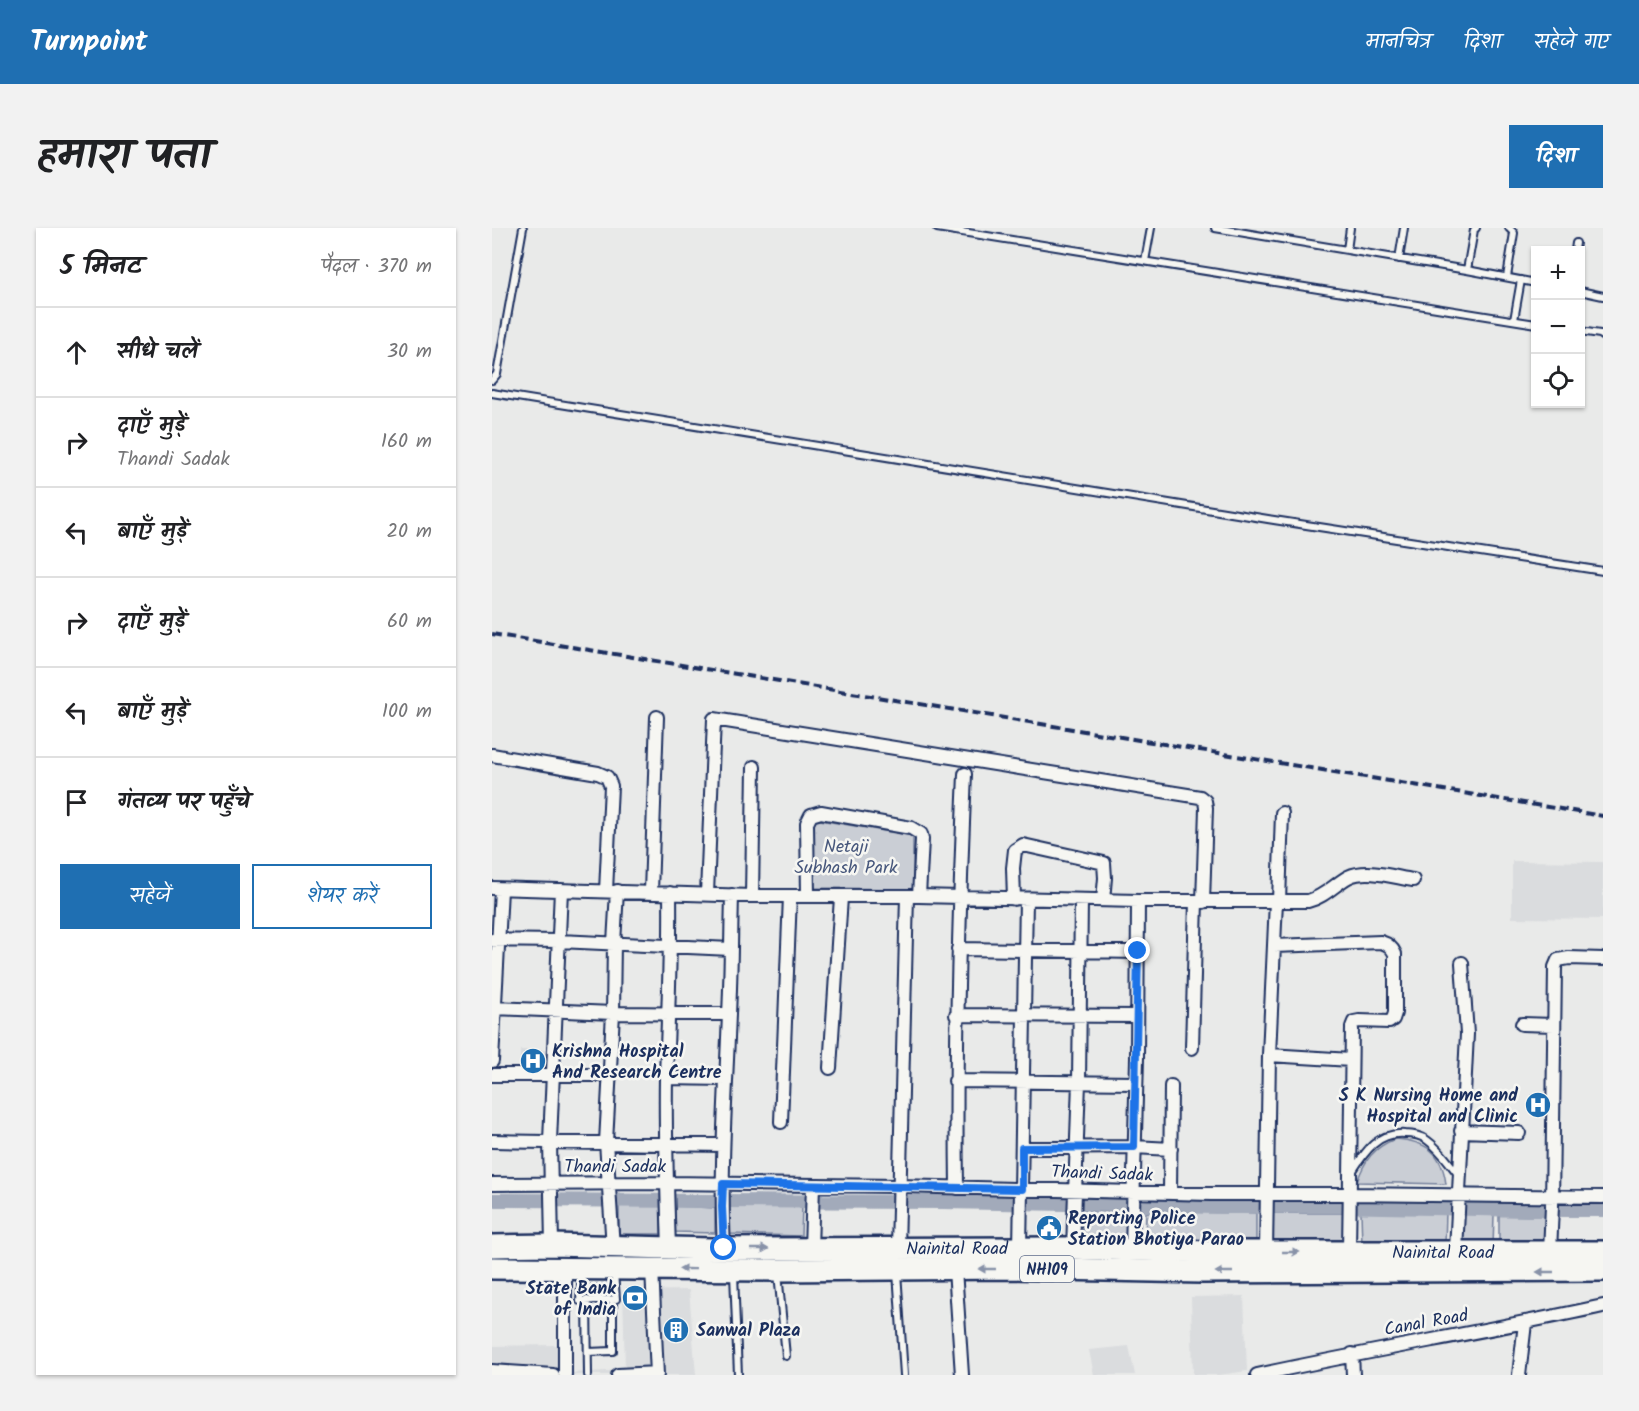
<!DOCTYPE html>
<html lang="hi">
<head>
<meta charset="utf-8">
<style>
	body { margin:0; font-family:Kalam,"Playpen Sans Deva",sans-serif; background:#f2f2f2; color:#202124 }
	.controls { position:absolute; right:18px; top:18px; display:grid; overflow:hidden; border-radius:0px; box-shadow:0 2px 4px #0004 }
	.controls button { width:54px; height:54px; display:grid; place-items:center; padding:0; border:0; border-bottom:2px solid #e0e0e0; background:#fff; color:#202124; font:30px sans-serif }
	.stop { position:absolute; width:18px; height:18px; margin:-14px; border:4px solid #1a73e8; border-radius:50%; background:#fff }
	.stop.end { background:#1a73e8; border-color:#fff; box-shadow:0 2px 6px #0008 }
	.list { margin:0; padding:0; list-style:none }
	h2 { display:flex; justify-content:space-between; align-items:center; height:78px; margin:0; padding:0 24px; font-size:26px }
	h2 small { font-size:20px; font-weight:400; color:#757577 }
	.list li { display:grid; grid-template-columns:39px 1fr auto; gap:18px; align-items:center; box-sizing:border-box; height:90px; padding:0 24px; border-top:2px solid #e0e0e0 }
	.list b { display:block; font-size:22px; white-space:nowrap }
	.list p { margin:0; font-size:20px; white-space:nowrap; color:#757577 }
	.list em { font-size:20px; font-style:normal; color:#757577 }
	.actions { display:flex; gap:12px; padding:18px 24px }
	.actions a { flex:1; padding:14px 0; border:2px solid #1f6fb2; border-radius:0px; text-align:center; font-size:21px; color:#1f6fb2 }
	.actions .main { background:#1f6fb2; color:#fff }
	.icon { flex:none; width:33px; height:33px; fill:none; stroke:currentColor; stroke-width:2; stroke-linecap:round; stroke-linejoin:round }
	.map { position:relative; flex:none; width:1111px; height:1147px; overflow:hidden; border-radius:0px }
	header { display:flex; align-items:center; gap:36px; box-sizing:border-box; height:84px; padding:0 30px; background:#1f6fb2; color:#fff }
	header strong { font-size:28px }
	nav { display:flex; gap:33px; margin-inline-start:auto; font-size:21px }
	.intro { display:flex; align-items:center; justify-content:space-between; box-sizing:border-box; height:144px; padding:0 36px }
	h1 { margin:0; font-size:42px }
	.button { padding:15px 27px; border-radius:0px; background:#1f6fb2; color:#fff; font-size:21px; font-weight:700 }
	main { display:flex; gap:36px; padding:0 36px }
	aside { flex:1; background:#fff; border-radius:0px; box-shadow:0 2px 4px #0004 }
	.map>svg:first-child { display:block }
	.built { fill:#dadcde }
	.green { fill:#caced5; stroke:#727e9a; stroke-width:1.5 }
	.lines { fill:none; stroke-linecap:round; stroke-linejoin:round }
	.canal { stroke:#a2aaba; stroke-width:14 }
	.service-casing { stroke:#1b2f5e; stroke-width:10 }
	.minor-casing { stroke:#1b2f5e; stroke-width:16 }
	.trunk-casing { stroke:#1b2f5e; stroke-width:26 }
	.service { stroke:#f6f6f2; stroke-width:6 }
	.minor { stroke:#f6f6f2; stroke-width:12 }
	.trunk { stroke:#f6f6f2; stroke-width:21 }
	.rail { stroke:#1b2f5e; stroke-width:4; stroke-dasharray:9 4.5; stroke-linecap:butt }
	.oneway { fill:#8892a8 }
	.route { stroke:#1a73e8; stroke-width:8 }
	.labels { text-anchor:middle; stroke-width:5; stroke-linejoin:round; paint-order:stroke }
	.shield { fill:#f6f6f2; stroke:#5d6b8a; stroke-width:1.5 }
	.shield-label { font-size:16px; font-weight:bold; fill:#1b2f5e }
	.park-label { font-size:18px; fill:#47577c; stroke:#f6f6f2 }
	.poi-label { font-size:18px; font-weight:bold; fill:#1b2f5e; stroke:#f6f6f2; text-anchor:start }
	.street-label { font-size:18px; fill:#1b2f5e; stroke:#f6f6f2 }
</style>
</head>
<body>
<header>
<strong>Turnpoint</strong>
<nav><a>मानचित्र</a><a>दिशा</a><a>सहेजे गए</a></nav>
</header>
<div class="intro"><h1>हमारा पता</h1><a class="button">दिशा</a></div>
<main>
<aside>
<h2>5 मिनट<small>पैदल · 370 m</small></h2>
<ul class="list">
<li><svg class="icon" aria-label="ahead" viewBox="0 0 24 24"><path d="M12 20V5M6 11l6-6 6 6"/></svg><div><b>सीधे चलें</b></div><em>30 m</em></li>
<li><svg class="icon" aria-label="right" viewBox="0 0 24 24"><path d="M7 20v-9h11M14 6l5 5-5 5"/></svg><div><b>दाएँ मुड़ें</b><p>Thandi Sadak</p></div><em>160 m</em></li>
<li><svg class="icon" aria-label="left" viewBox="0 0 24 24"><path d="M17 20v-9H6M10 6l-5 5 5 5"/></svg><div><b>बाएँ मुड़ें</b></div><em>20 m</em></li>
<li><svg class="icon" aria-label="right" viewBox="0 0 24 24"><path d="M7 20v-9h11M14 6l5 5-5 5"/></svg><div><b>दाएँ मुड़ें</b></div><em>60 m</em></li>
<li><svg class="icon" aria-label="left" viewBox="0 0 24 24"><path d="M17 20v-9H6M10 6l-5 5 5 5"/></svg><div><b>बाएँ मुड़ें</b></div><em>100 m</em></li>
<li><svg class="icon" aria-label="arrive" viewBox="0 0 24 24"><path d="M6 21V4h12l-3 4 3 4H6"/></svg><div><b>गंतव्य पर पहुँचे</b></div></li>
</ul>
<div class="actions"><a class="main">सहेजें</a><a>शेयर करें</a></div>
</aside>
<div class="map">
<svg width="1111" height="1147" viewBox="0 0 1111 1147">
	<rect width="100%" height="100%" fill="#e9eae9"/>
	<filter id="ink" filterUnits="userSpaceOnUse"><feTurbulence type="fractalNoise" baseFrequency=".0167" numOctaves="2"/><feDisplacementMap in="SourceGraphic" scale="12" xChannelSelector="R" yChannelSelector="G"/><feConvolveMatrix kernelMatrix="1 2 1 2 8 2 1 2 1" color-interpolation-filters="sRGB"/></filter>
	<g filter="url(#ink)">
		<path class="built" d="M1020,633L1111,634V691L1020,690Z
			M28,822H55V845L28,844Z
			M197,1062L204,1147H0V1118L65,1117L67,1143L77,1145L133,1142L131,1063Z
			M752,1068L755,1143L727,1147H701L699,1069Z
			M637,1118L643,1147H602L597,1122Z"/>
		<path class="green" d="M322,591L421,608V661L322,660Z
			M903,911C934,913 950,924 954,956L865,954C872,933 882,919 903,911Z
			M237,976L310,978L309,1008L236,1006Z
			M169,977V1006H127V978Z
			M183,978L223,980V1005L183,1004Z
			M591,983L635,984V1011L590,1010Z
			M654,984L764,985V1015L653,1013Z
			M869,984H954L953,1017H870Z
			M781,985H853V1016H780Z
			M1007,985L1055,986L1054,1019L1007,1018Z
			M970,986L1002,987L1001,1019L968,1018Z
			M99,1056H117L121,1059L118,1066H100L96,1063L97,1058Z"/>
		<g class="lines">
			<path class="canal" d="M0,972L451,974L748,979L844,978L1034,982H1111"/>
			<g class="service-casing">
				<path id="service" d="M445,0L1044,96
					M723,0L975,42L1044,55
					M855,22L858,0
					M1083,22L1084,15
					M907,31L912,0
					M653,33L659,0
					M975,42L982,2L984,0
					M1015,49L1022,5L1017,0
					M1088,63L1111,68
					M1022,92L1029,52
					M1088,103L1108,106L1111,108
					M0,152L5,146L31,0
					M0,165L782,292L1111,343
					M860,944C873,923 886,904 913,906C921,906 928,907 935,912C948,921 957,935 966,946
					M90,1043L88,1073L124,1071L122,1044
					M405,1044L412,1147
					M286,1045L294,1128
					M242,1046L246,1147
					M95,1072L96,1147
					M96,1124L121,1123V1071"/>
			</g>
			<g class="minor-casing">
				<path id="minor" d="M0,527L106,545L115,549L119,558L114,663
					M0,660L260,668H427L646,673H816C832,669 842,657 856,649C875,640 901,649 921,652
					M159,664L165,489
					M215,666L222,491L708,569L713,573L714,580L711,674
					M260,668L262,539
					M316,668L315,595L319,587L329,584L419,600L429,606L430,611L427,668
					M522,671L521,640L523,622L531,617L612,635L613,650L611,672
					M787,673L790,585
					M0,712L67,713L239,721
					M782,718L889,714C896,716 900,719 903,726V785L901,791L897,794L867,793L862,794L860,799L857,1023
					M466,721L646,724
					M3,780L121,785L237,786
					M464,787L645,788
					M1030,796L1062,797
					M700,820L704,673
					M777,827L859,832
					M0,833L9,661
					M338,840L349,669
					M0,847H118
					M174,850L234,851
					M463,853L644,855
					M289,894L298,668
					M969,903L1027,905
					M0,913L230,917
					M530,920L642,919L679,921
					M0,956L174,955L407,958L719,966H857L1111,969
					M465,960C463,822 467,684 473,546
					M678,965L679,858
					M60,1017L58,913L69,662
					M121,1020L114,914L121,785L122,715L125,663
					M177,1020C175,963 173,906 174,849C176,788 179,727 178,665
					M232,1020C228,942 234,865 237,786C239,747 239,707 240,667
					M406,1020L415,668
					M528,1020L534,671
					M581,1020L587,854L589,672
					M319,1021L321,957
					M640,1022L645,830L646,673
					M964,1023L975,806L970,735
					M774,1024L777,827L784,673
					M1058,1024L1060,978L1063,739L1066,732L1077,730L1111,731
					M73,1040V1147
					M160,1040L165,1147
					M463,1041L470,1147
					M860,1126L861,1147
					M0,1143L61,1147
					M126,1147L165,1145
					M765,1147C880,1122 996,1103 1111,1078
					M1027,1147L1033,1095"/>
			</g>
			<g class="trunk-casing">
				<g id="trunk">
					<path id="s1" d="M0,1018L60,1017L219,1021L575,1020L717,1024H1111"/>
					<path d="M0,1040L286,1042L517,1040L709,1044L1111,1042"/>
				</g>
			</g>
			<use href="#service" class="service"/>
			<use href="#minor" class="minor"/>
			<use href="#trunk" class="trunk"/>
			<path class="rail" d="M0,406L1111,588"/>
		</g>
		<defs><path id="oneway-solid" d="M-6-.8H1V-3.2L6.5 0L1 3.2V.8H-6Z" transform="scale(1.5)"/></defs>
		<g class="oneway">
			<use href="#oneway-solid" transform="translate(268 1021)"/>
			<use href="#oneway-solid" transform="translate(799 1024)"/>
			<use href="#oneway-solid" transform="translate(195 1041) rotate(-179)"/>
			<use href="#oneway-solid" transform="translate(495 1041) rotate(180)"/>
			<use href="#oneway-solid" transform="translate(732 1044) rotate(-180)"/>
			<use href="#oneway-solid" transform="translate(1053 1044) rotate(180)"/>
		</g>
	</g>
	<g class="lines" filter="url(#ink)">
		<path class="route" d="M232,1020L230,979L231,956L530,961V920L642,919L646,723"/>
	</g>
	<defs>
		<g id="hospital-disc" transform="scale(1.35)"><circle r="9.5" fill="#1f6fb2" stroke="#f6f6f2"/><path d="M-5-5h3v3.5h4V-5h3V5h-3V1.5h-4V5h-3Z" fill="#fff"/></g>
		<g id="civic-disc" transform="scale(1.35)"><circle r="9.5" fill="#1f6fb2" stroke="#f6f6f2"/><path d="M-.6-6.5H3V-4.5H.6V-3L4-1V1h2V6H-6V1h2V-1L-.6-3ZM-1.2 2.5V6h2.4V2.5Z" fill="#fff"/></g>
		<g id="bank-disc" transform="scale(1.35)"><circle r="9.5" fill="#1f6fb2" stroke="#f6f6f2"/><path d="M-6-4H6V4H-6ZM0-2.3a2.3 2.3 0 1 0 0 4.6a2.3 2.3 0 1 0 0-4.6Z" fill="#fff"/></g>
		<g id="building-disc" transform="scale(1.35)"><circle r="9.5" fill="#1f6fb2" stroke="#f6f6f2"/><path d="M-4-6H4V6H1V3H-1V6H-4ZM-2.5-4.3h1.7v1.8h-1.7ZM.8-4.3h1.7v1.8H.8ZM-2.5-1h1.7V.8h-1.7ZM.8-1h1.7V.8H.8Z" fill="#fff"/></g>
	</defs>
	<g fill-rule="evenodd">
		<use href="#hospital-disc" x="41" y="833"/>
		<use href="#hospital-disc" x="1046" y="877"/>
		<use href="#civic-disc" x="557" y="1000"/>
		<use href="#bank-disc" x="143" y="1070"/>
		<use href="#building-disc" x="184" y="1102"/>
	</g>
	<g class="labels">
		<rect class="shield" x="528" y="1028" width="54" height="26" rx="4.5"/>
		<g class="shield-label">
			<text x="555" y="1047">NH109</text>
		</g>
		<g class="park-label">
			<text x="354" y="624">Netaji<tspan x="354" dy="21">Subhash Park</tspan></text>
		</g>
		<g class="poi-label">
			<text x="60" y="829">Krishna Hospital<tspan x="60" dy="21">And Research Centre</tspan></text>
			<text x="1026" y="873" text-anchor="end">S K Nursing Home and<tspan x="1026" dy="21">Hospital and Clinic</tspan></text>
			<text x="576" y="996">Reporting Police<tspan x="576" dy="21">Station Bhotiya Parao</tspan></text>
			<text x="124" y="1066" text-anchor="end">State Bank<tspan x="124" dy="21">of India</tspan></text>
			<text x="204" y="1108">Sanwal Plaza</text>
		</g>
		<g class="street-label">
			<text x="123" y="944">Thandi Sadak</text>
			<text transform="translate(610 945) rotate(2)" y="6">Thandi Sadak</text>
			<text dy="6" stroke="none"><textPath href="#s1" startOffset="465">Nainital Road</textPath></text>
			<text dy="6" stroke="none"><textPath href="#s1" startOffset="951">Nainital Road</textPath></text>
			<text transform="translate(934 1094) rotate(-10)" y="6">Canal Road</text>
		</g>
	</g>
</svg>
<div class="controls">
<button>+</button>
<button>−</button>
<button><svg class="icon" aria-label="locate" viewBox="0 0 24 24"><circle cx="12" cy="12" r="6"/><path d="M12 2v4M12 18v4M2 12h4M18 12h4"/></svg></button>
</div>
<div class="stop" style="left:232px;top:1020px"></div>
<div class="stop end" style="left:646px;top:723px"></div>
</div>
</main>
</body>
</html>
